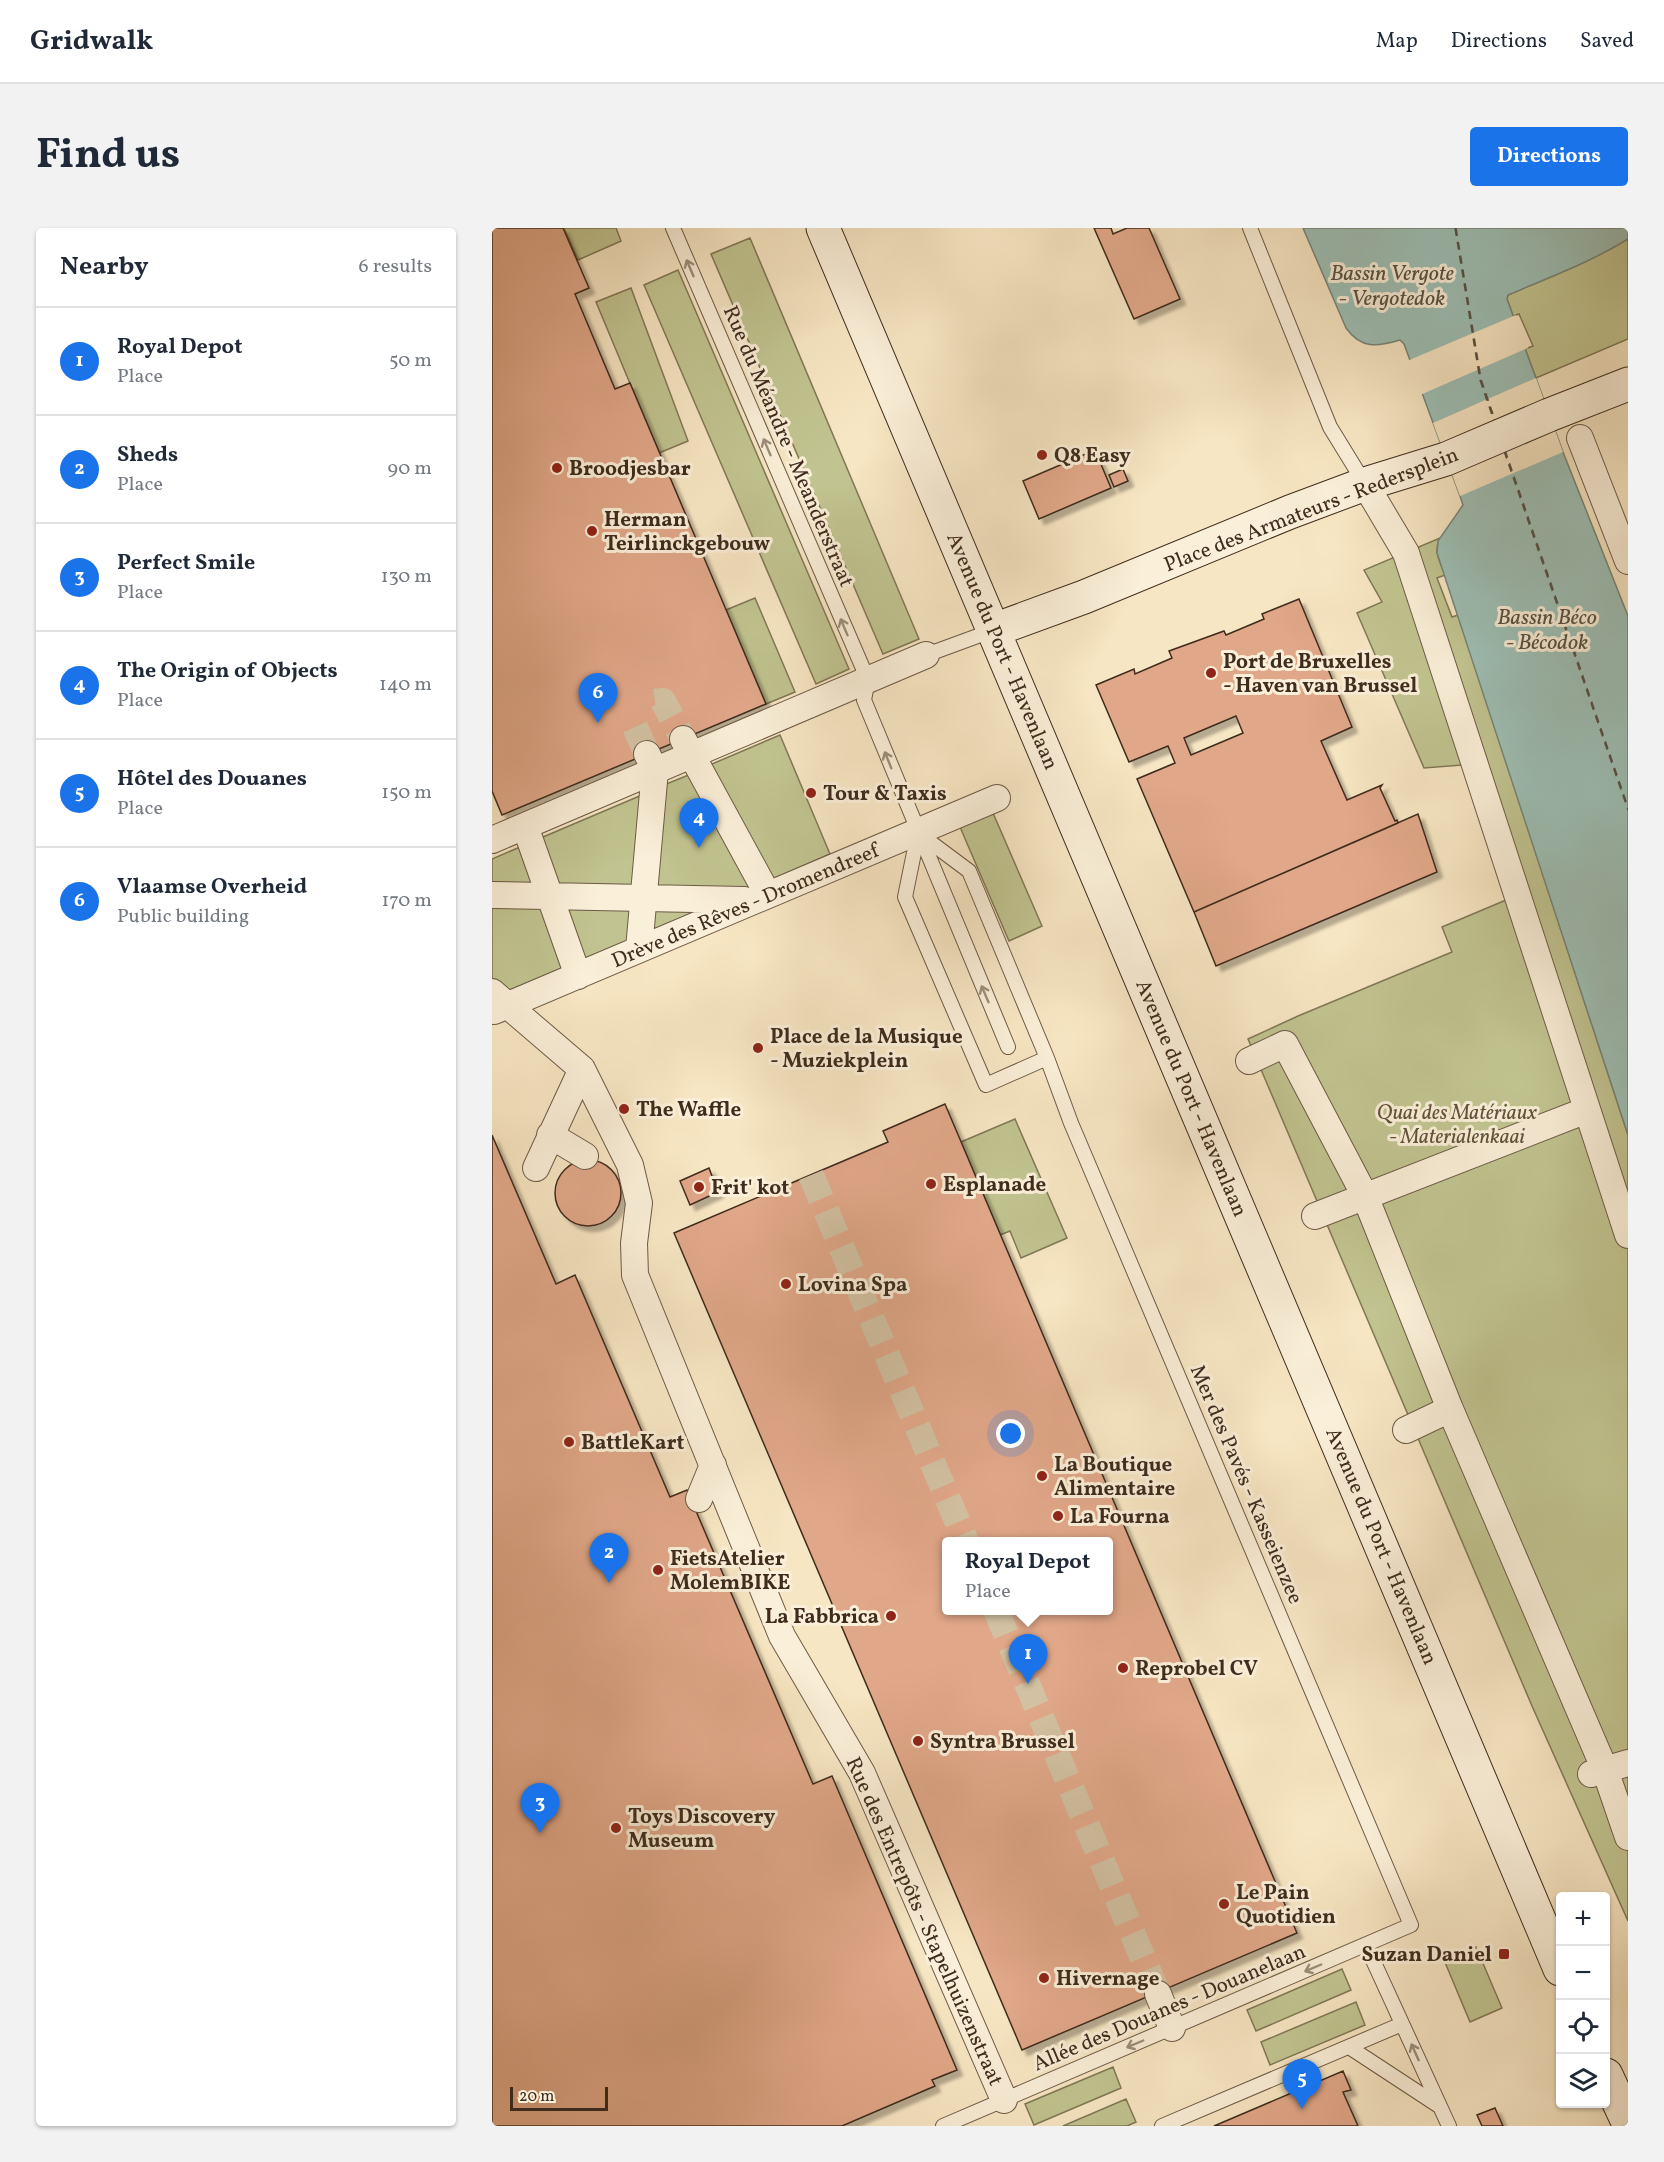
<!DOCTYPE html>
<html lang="en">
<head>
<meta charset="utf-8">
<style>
	body { margin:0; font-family:Vollkorn,serif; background:#f2f2f3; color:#1f2937 }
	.controls { position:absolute; right:18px; bottom:18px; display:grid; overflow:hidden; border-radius:6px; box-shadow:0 2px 4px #0004 }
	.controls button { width:54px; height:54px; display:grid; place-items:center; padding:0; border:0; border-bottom:2px solid #e0e1e3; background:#fff; color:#1f2937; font:30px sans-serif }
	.scale { position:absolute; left:18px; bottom:15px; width:98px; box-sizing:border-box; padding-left:6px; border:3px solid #3f2c1d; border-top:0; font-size:16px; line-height:21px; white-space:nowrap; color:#3f2c1d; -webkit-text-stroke:4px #faefd8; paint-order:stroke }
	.you { position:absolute; left:519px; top:1206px; width:21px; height:21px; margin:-15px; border:4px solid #fff; border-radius:50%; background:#1a73e8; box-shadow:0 0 0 9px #1a73e833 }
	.badge { display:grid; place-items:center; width:39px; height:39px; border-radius:50%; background:#1a73e8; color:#fff; font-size:20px; font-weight:700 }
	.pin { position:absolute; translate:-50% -50px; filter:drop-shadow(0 2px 3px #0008) }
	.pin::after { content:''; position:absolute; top:32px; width:21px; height:18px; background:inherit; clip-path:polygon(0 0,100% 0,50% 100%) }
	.popup { position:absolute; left:450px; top:1309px; width:171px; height:78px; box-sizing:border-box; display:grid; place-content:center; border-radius:6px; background:#fff; filter:drop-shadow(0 2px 4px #0005); font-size:20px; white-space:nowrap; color:#747a83 }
	.popup b { font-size:22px; color:#1f2937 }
	.popup::after { content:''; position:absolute; left:50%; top:100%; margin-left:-12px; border:12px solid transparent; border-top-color:#fff }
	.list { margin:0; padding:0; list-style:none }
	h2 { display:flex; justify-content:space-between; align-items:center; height:78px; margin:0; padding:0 24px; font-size:26px }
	h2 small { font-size:20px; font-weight:400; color:#747a83 }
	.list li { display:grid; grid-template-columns:39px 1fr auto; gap:18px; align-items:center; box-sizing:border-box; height:108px; padding:0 24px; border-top:2px solid #e0e1e3 }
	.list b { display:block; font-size:22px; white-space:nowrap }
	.list p { margin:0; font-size:20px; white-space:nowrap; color:#747a83 }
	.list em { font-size:20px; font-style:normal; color:#747a83 }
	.icon { flex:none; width:33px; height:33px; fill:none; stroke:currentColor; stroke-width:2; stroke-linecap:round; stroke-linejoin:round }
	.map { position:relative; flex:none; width:1136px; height:1898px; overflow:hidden; border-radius:6px }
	header { display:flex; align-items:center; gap:36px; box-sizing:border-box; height:84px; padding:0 30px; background:#fff; border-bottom:2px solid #e0e1e3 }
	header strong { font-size:28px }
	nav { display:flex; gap:33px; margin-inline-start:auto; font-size:21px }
	.intro { display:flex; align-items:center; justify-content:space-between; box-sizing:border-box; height:144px; padding:0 36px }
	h1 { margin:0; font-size:42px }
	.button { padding:15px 27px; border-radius:6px; background:#1a73e8; color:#fff; font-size:21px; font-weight:700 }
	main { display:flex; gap:36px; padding:0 36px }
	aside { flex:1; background:#fff; border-radius:6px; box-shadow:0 2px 4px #0004 }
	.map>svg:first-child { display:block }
	.green { fill:#c1c490; stroke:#807856; stroke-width:1.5 }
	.water { fill:#9dbfb5; stroke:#778478; stroke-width:1.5 }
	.pier { fill:#f7e6c3 }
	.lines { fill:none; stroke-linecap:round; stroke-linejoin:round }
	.ferry { stroke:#565143; stroke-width:1.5; stroke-dasharray:8 6; stroke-linecap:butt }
	.building { fill:#e0a788; stroke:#3f2c1d; stroke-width:1.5; fill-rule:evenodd; filter:url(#shadow) }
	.street-tunnel { stroke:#d2c1a2; stroke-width:26; stroke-dasharray:26 13; stroke-linecap:butt }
	.lane-casing { stroke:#6d5a46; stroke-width:16 }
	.street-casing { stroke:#6d5a46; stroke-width:28 }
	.secondary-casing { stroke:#3f2c1d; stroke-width:35 }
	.lane { stroke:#faefd8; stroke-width:14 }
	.street { stroke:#faefd8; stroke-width:26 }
	.secondary { stroke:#faefd8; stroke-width:33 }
	.oneway { stroke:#9c8e7a }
	.poi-dot { fill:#8f2418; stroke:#faefd8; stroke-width:2 }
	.labels { text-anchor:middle; stroke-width:6; stroke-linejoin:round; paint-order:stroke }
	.street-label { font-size:21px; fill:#3f2c1d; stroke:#faefd8 }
	.poi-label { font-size:21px; font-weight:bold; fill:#3f2c1d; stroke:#faefd8; text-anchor:start }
	.park-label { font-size:21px; font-style:italic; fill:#60523a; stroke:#faefd8 }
	.water-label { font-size:22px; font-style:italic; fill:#565143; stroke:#faefd8 }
</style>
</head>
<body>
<header>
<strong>Gridwalk</strong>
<nav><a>Map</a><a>Directions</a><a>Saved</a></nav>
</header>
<div class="intro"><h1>Find us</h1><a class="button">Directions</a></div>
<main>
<aside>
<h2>Nearby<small>6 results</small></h2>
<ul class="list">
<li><span class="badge">1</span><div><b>Royal Depot</b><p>Place</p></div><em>50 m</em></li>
<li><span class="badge">2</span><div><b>Sheds</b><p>Place</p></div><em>90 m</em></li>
<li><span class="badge">3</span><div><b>Perfect Smile</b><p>Place</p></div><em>130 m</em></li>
<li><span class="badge">4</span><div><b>The Origin of Objects</b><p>Place</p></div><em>140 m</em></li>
<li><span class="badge">5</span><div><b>Hôtel des Douanes</b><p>Place</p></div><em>150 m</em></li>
<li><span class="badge">6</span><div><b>Vlaamse Overheid</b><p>Public building</p></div><em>170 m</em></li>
</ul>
</aside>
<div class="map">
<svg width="1136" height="1898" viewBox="0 0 1136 1898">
	<defs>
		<filter id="shadow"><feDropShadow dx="5.5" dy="5.5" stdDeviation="1.5" flood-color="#0004"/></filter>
	</defs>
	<rect width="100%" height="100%" fill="#f7e6c3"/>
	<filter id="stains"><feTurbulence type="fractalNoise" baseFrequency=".00333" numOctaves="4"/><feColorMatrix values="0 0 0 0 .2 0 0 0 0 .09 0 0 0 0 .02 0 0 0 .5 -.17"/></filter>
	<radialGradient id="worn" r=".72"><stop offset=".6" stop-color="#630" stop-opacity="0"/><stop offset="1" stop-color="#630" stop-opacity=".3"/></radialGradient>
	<path class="green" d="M72,0H124L129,13L86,32Z
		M258,10L427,411L391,426L219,26Z
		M1136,11V111L1044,150L1033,121L1041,118L1027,86L1021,88L1015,71L1016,67L1092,34Z
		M186,42L357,441L324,456L152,57Z
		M139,60L196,213L167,225L104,74Z
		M948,310C941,323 948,334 953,347L945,350L960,389L966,387L1136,907V1693L1040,1478L756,811L806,788L960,724L950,699L1014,672L970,537L932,540L865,385L890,374L872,342Z
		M263,370L303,464L274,476L234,382Z
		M288,507L338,626L275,654L213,539Z
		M204,544L266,657L245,667L158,666L167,559Z
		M157,564L147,665L62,663L44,612Z
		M501,585L550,698L517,713L468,599Z
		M35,616L52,664L0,663V631Z
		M0,673L55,674L78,738L12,766L0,758Z
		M66,673L147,675L143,710L87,734Z
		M157,675L222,676L153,705Z
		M523,891L575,1010L529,1030L518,1003L508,1007L469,914Z
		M984,1719L1010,1780L978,1794L952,1732Z
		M850,1741L859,1762L764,1803L755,1782Z
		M864,1774L873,1797L778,1837L769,1814Z
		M621,1839L629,1860L542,1897L533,1876Z
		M634,1871L644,1894L635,1898H571Z"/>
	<path class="water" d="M811,0H1136V11C1099,34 1056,50 1016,67L1015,71L1071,224L1136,388V907L945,325L946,313L971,277L968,268L912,116L908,112C885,119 869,121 854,100Z"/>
	<path class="pier" d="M1024,87L1036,120L928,167L915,133Z
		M1044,150L1071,224L968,268L941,195Z"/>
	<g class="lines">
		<path class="ferry" d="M963,0L988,152L1002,193
			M964,0L989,151L1003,192
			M1013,222L1136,579
			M1012,223L1136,582"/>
	</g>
	<path class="building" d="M0,0H71L97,60L83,66L123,161L138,155L274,476L10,587L0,563Z
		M602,0H619L621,6L635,0H657L688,71L642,91Z
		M603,222L619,260L547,291L531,253Z
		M631,241L636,253L622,259L617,247Z
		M807,371L860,499L829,513L855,572L890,557L888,560L903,593L905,592L906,595L702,684L645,551L683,535L676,518L637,534L604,457L642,441L643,446L680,430L677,423L732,403L734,407L772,391L770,386ZM744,488L751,505L699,527L692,510Z
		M926,586L945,644L724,738L702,684Z
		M453,876L805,1705L530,1822L182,1005L396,914L391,903ZM455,1314H617V1382H455Z
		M0,907L64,1056L83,1047L178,1269L195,1262L321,1556L340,1548L465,1842L440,1852L443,1858L350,1898H0Z
		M63 965a33 33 0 1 1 66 0a33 33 0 1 1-66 0Z
		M217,940L226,964L198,977L188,953Z
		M851,1843L859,1862L851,1864L866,1898H722Z
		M1003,1880L1011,1898H990L985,1887Z"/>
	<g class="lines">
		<path class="street-tunnel" d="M163,474L171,473L191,511
			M143,499L155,526
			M319,947L474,1314
			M504,1382L666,1766"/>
		<g class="lane-casing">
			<path id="lane" d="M181,0L376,452L372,472L516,819
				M758,0L838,199L873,256
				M434,427L502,402
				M426,605L477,643L555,830L579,895L919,1697L451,1898
				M426,605L413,669L494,857L555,830
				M874,1717L957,1898
				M857,1819L947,1878
				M670,1898L910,1796"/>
		</g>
		<g class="street-casing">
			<path id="street" d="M1088,210L1136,333
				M873,256L914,325L1136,1007
				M191,511L276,667
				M33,598L86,748
				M0,612L434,427
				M0,667L252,672
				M147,721L163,542L155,526
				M0,764L90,841L138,937L147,975L142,1015L143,1047L290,1408L370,1545L512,1872
				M2,783L505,570
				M757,833L793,816L873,968L958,1181L1113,1542L1136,1609
				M58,907L93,928
				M44,940L90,841
				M823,988L1095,882
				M914,1202L958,1181
				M207,1271L221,1237
				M1099,1546L1136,1535
				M666,1766L680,1800"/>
		</g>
		<g class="secondary-casing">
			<path id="secondary" d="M331,0L1068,1741
				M502,402L592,369L798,284L873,256L954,231L1057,187L1136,156
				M1114,1847L1136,1894"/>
		</g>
		<use href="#lane" class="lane"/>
		<use href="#street" class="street"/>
		<use href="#secondary" class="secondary"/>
	</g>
	<defs><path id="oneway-shaft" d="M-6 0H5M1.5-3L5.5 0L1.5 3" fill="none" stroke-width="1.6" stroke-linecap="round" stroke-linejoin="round" transform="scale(1.5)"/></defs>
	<g class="oneway">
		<use href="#oneway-shaft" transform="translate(198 40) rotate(-113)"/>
		<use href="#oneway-shaft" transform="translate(275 219) rotate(-113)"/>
		<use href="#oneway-shaft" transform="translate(352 399) rotate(-113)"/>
		<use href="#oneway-shaft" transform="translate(396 532) rotate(-112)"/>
		<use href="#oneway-shaft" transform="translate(493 766) rotate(-113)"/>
		<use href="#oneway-shaft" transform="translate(821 1740) rotate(157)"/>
		<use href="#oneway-shaft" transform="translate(643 1816) rotate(157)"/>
		<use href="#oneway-shaft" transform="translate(923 1824) rotate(-114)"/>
	</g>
	<g class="poi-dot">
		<circle cx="550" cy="227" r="6"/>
		<circle cx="65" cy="240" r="6"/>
		<circle cx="100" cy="303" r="6"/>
		<circle cx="719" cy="445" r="6"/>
		<circle cx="319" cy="565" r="6"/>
		<circle cx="266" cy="820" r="6"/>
		<circle cx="132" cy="881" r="6"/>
		<circle cx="439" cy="956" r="6"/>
		<circle cx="207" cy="959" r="6"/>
		<circle cx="294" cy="1056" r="6"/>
		<circle cx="77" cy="1214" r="6"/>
		<circle cx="550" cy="1248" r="6"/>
		<circle cx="566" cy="1288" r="6"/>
		<circle cx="166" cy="1342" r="6"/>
		<circle cx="399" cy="1388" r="6"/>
		<circle cx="631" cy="1440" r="6"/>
		<circle cx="426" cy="1513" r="6"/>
		<circle cx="124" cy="1600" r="6"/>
		<circle cx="732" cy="1676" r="6"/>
		<rect x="1006" y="1720" width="12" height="12" rx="3"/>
		<circle cx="552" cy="1750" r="6"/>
	</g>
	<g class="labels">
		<g class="street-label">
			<text transform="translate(297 218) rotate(67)" y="7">Rue du Méandre - Meanderstraat</text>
			<text transform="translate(819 281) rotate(-21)" y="7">Place des Armateurs - Redersplein</text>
			<text transform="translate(511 423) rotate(67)" y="7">Avenue du Port - Havenlaan</text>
			<text transform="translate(253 677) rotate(-23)" y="7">Drève des Rêves - Dromendreef</text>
			<text transform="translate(700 870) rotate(67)" y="7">Avenue du Port - Havenlaan</text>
			<text transform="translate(755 1256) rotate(67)" y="7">Mer des Pavés - Kasseienzee</text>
			<text transform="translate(890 1318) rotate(67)" y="7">Avenue du Port - Havenlaan</text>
			<text transform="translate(433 1693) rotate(66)" y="7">Rue des Entrepôts - Stapelhuizenstraat</text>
			<text transform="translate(677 1779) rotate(-23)" y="7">Allée des Douanes - Douanelaan</text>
		</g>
		<g class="poi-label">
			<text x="562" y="234">Q8 Easy</text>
			<text x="77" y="247">Broodjesbar</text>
			<text x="112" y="298">Herman<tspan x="112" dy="24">Teirlinckgebouw</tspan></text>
			<text x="731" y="440">Port de Bruxelles<tspan x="731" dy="24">- Haven van Brussel</tspan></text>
			<text x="331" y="572">Tour &amp; Taxis</text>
			<text x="278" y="815">Place de la Musique<tspan x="278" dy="24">- Muziekplein</tspan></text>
			<text x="144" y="888">The Waffle</text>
			<text x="451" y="963">Esplanade</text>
			<text x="219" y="966">Frit' kot</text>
			<text x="306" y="1063">Lovina Spa</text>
			<text x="89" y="1221">BattleKart</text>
			<text x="562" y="1243">La Boutique<tspan x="562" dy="24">Alimentaire</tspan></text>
			<text x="578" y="1295">La Fourna</text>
			<text x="178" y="1337">FietsAtelier<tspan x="178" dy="24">MolemBIKE</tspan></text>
			<text x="387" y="1395" text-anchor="end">La Fabbrica</text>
			<text x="643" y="1447">Reprobel CV</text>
			<text x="438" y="1520">Syntra Brussel</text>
			<text x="136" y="1595">Toys Discovery<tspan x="136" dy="24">Museum</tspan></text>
			<text x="744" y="1671">Le Pain<tspan x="744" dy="24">Quotidien</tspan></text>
			<text x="1000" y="1733" text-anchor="end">Suzan Daniel</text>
			<text x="564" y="1757">Hivernage</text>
		</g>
		<g class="park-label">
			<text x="965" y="891">Quai des Matériaux<tspan x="965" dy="24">- Materialenkaai</tspan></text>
		</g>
		<g class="water-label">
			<text x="900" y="52">Bassin Vergote<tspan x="900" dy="25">- Vergotedok</tspan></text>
			<text x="1055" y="396">Bassin Béco<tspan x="1055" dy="25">- Bécodok</tspan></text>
		</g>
	</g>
	<rect width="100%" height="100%" filter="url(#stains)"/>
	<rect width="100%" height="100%" fill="url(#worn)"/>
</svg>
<div class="controls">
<button>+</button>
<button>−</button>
<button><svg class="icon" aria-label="locate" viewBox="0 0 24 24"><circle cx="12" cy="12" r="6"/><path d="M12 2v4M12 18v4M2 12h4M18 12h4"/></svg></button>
<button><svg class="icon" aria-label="layers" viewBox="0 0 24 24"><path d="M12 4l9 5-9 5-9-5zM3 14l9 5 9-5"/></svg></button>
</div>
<div class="scale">20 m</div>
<div class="you"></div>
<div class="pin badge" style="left:536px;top:1456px">1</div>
<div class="popup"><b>Royal Depot</b>Place</div>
<div class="pin badge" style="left:117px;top:1355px">2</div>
<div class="pin badge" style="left:48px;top:1605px">3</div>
<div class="pin badge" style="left:207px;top:620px">4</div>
<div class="pin badge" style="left:810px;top:1881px">5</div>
<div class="pin badge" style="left:106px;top:495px">6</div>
</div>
</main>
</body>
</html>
